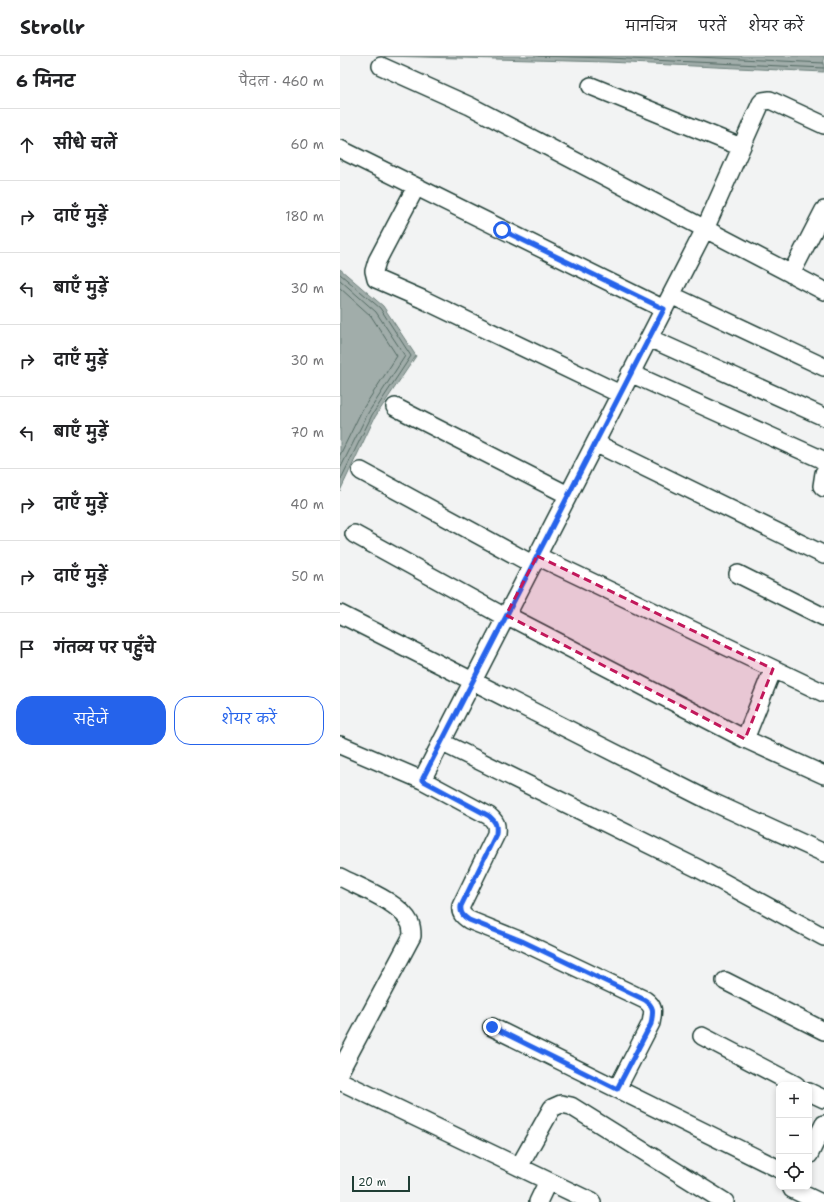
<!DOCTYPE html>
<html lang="hi">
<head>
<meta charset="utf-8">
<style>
	body { margin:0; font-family:"Shantell Sans","Playpen Sans Deva",sans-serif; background:#f2f2f2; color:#202124 }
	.controls { position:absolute; right:12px; bottom:12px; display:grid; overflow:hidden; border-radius:8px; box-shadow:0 2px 6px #0003 }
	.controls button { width:36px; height:36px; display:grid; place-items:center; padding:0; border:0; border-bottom:1px solid #e0e0e0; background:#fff; color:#202124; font:20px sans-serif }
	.scale { position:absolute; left:12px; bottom:10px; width:58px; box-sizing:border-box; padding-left:4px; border:2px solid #1f3d34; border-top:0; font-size:11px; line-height:14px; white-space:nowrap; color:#1f3d34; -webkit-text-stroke:3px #fff; paint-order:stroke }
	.stop { position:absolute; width:12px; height:12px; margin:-9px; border:3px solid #2563eb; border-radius:50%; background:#fff }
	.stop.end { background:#2563eb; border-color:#fff; box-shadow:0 1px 4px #0008 }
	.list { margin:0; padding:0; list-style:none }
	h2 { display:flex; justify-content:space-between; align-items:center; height:52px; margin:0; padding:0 16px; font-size:17px }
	h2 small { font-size:13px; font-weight:400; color:#757577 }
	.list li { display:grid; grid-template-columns:26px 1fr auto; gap:12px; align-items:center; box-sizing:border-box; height:72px; padding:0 16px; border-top:1px solid #e0e0e0 }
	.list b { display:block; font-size:15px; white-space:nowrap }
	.list em { font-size:13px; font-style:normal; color:#757577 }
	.actions { display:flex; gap:8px; padding:12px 16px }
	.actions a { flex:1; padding:9px 0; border:1px solid #2563eb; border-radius:16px; text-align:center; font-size:14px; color:#2563eb }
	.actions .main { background:#2563eb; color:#fff }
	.icon { flex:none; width:22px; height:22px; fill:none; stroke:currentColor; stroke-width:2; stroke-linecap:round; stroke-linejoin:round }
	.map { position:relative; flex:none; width:484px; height:1146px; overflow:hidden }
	header { display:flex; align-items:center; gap:24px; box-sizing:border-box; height:56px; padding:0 20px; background:#fff; border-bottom:1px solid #e0e0e0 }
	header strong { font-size:19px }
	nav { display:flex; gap:22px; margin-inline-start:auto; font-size:14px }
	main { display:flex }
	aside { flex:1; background:#fff }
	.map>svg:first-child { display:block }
	.water { fill:#a1adaa; stroke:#6d807b }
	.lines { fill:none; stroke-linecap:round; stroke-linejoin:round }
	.shore { stroke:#536a63; stroke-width:1 }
	.minor-casing { stroke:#1f3d34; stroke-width:20 }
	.minor { stroke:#fff; stroke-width:17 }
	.route { stroke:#2563eb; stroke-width:5 }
	.marked { fill:#c2185b; fill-opacity:0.2; stroke:#c2185b; stroke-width:3; stroke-dasharray:8 5; stroke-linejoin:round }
</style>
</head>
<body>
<header>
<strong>Strollr</strong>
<nav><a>मानचित्र</a><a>परतें</a><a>शेयर करें</a></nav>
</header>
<main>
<aside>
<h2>6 मिनट<small>पैदल · 460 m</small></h2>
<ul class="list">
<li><svg class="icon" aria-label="ahead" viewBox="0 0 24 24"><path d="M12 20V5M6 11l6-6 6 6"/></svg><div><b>सीधे चलें</b></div><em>60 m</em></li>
<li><svg class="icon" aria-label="right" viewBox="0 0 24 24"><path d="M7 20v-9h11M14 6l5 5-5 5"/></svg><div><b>दाएँ मुड़ें</b></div><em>180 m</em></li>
<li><svg class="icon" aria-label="left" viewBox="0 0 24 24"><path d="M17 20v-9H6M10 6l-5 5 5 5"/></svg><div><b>बाएँ मुड़ें</b></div><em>30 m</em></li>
<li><svg class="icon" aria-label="right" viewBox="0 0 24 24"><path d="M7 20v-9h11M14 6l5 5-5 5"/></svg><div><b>दाएँ मुड़ें</b></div><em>30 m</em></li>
<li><svg class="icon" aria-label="left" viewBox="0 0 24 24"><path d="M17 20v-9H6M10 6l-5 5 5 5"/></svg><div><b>बाएँ मुड़ें</b></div><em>70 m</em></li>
<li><svg class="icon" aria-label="right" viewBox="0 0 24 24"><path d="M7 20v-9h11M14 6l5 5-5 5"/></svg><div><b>दाएँ मुड़ें</b></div><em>40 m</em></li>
<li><svg class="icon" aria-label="right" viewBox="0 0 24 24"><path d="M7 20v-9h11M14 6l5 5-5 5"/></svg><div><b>दाएँ मुड़ें</b></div><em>50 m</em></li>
<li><svg class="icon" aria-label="arrive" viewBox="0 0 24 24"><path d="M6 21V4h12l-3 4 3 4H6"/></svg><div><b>गंतव्य पर पहुँचे</b></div></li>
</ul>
<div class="actions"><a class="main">सहेजें</a><a>शेयर करें</a></div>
</aside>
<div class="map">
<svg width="484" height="1146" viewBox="0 0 484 1146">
	<rect width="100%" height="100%" fill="#f2f3f3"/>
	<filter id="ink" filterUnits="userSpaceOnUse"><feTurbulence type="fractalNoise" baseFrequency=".025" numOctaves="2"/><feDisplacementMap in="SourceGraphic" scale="8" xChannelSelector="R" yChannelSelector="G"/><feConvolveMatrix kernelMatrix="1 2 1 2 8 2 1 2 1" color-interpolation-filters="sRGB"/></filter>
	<g filter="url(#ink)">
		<path class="water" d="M44,0H484V16L267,6Z
			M0,213L43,250L76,300L35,361L0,435Z"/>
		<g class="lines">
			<path class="shore" d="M198,0L268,2L484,12
				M336,0L484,7
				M0,218L40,252L71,300L32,359L0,425
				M0,224L36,256L65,300L28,357L0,413
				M0,232L31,260L57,300L22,354L0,399"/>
			<g class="minor-casing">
				<path id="minor" d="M41,10L130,50L484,235
					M251,30L401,91
					M0,93L324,253
					M76,131L37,205L34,215L36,223L82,243L280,338
					M451,218L484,154
					M331,239L484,311
					M309,282L484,361
					M290,317L481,403L484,406
					M55,351L228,439
					M255,387L484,499
					M21,415L192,508
					M484,417L482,430L484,432
					M14,478L165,561
					M197,500L484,637
					M398,518L484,561
					M0,558L368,744L484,797
					M166,559L405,683L484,719
					M405,683L433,613
					M101,686L359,813L484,881
					M0,689L82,724L149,760C156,766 157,769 156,778L121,850C120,857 123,860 129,864L181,885L305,944C315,951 313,956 311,967L277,1033
					M82,724L365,173L421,47L423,45L430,44L484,69
					M0,821C21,832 60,846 70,867C72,871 72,876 72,880L0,1015
					M385,925L484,975
					M152,971L439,1113
					M362,980L456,1029
					M0,1025L252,1146
					M469,1036L484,1043
					M469,1099L484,1068
					M179,1111L212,1052L221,1048L231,1050L385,1146
					M452,1133L479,1146
					M198,1146L208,1125"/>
			</g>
			<use href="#minor" class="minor"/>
		</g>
	</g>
	<g class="lines" filter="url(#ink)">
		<path class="route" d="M152,971L277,1033L311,968C313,956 315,951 305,944L182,885L129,864C123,860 120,857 121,850L156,778C157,769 156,766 149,760L82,724L324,253L162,174"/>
	</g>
	<path class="marked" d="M197,500L433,613L405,683L166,559Z"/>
</svg>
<div class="controls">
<button>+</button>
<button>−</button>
<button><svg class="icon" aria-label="locate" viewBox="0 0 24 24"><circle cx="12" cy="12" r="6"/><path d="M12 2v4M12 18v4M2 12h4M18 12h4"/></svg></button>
</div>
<div class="scale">20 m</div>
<div class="stop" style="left:162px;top:174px"></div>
<div class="stop end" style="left:152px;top:971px"></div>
</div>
</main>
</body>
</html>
